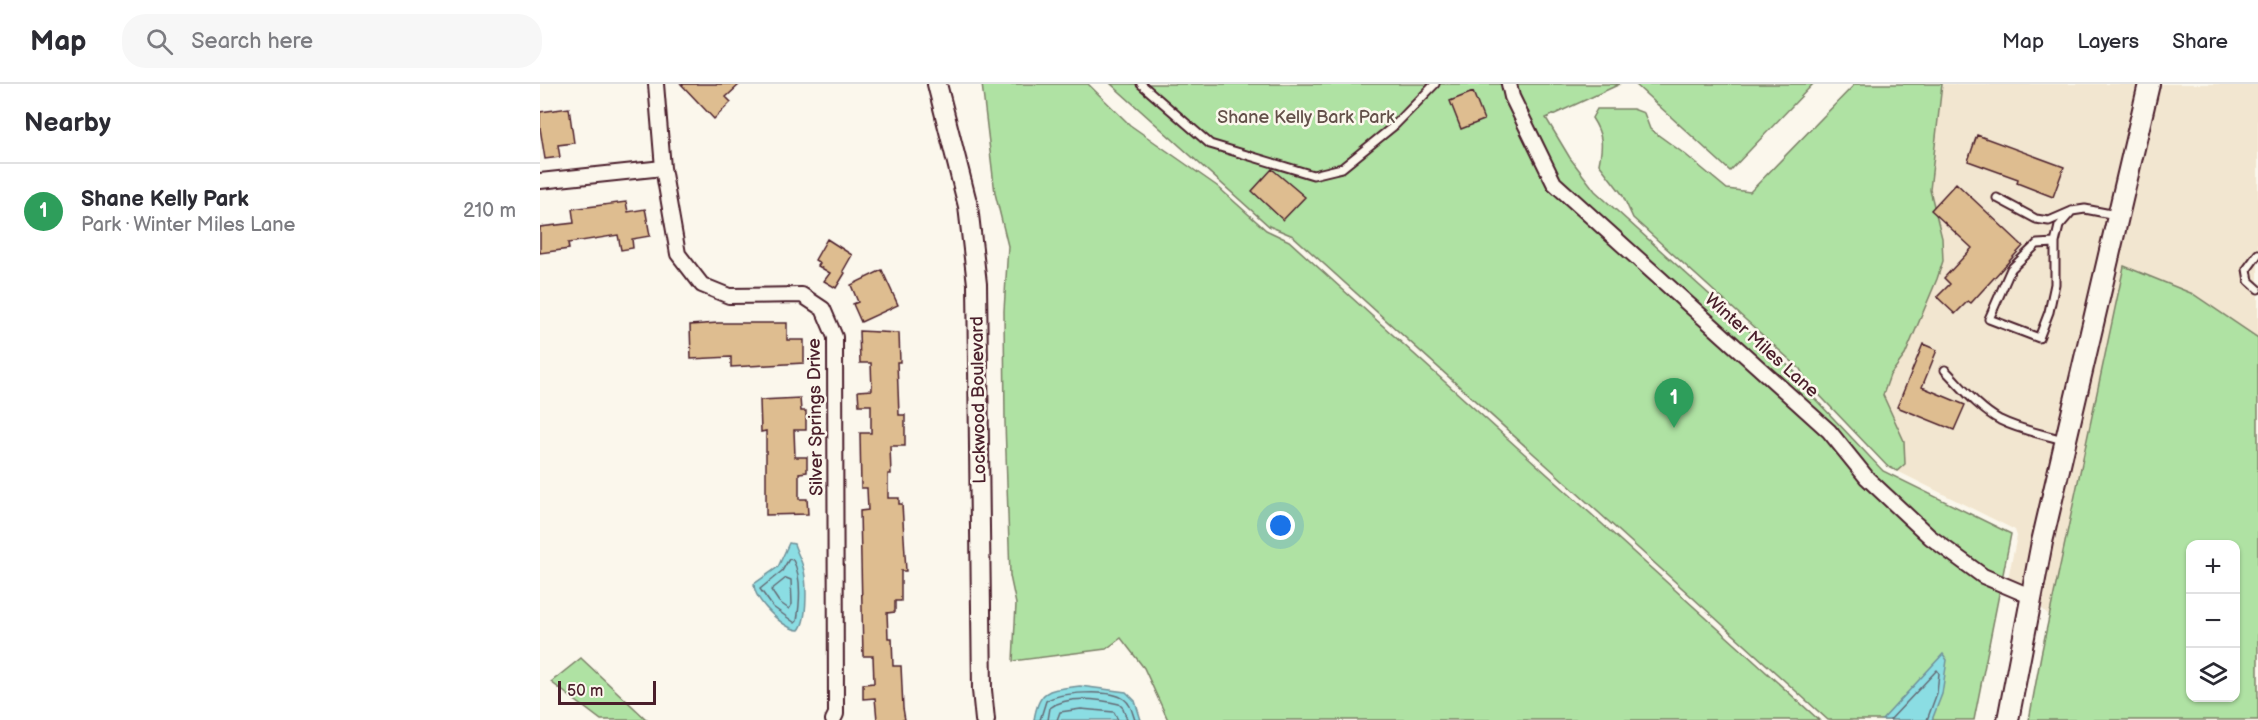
<!DOCTYPE html>
<html lang="en">
<head>
<meta charset="utf-8">
<style>
	body { margin:0; font-family:"Balsamiq Sans",sans-serif; background:#f7f7f7; color:#2b2b33 }
	.controls { position:absolute; right:18px; bottom:18px; display:grid; overflow:hidden; border-radius:12px; box-shadow:0 2px 4px #0004 }
	.controls button { width:54px; height:54px; display:grid; place-items:center; padding:0; border:0; border-bottom:2px solid #e1e1e2; background:#fff; color:#2b2b33; font:30px sans-serif }
	.scale { position:absolute; left:18px; bottom:15px; width:98px; box-sizing:border-box; padding-left:6px; border:3px solid #4a1f2b; border-top:0; font-size:16px; line-height:21px; white-space:nowrap; color:#4a1f2b; -webkit-text-stroke:4px #fbf7ec; paint-order:stroke }
	.you { position:absolute; left:741px; top:442px; width:21px; height:21px; margin:-15px; border:4px solid #fff; border-radius:50%; background:#1a73e8; box-shadow:0 0 0 9px #1a73e833 }
	.badge { display:grid; place-items:center; width:39px; height:39px; border-radius:50%; background:#2563eb; color:#fff; font-size:20px; font-weight:700 }
	.pin { position:absolute; translate:-50% -50px; filter:drop-shadow(0 2px 3px #0008) }
	.pin::after { content:''; position:absolute; top:32px; width:21px; height:18px; background:inherit; clip-path:polygon(0 0,100% 0,50% 100%) }
	.list { margin:0; padding:0; list-style:none }
	h2 { display:flex; justify-content:space-between; align-items:center; height:78px; margin:0; padding:0 24px; font-size:26px }
	h2 small { font-size:20px; font-weight:400; color:#7c7c81 }
	.list li { display:grid; grid-template-columns:39px 1fr auto; gap:18px; align-items:center; box-sizing:border-box; height:96px; padding:0 24px; border-top:2px solid #e1e1e2 }
	.list b { display:block; font-size:22px; white-space:nowrap }
	.list p { margin:0; font-size:20px; white-space:nowrap; color:#7c7c81 }
	.list em { font-size:20px; font-style:normal; color:#7c7c81 }
	.icon { flex:none; width:33px; height:33px; fill:none; stroke:currentColor; stroke-width:2; stroke-linecap:round; stroke-linejoin:round }
	.map { position:relative; flex:none; width:1718px; height:636px; overflow:hidden }
	header { display:flex; align-items:center; gap:36px; box-sizing:border-box; height:84px; padding:0 30px; background:#fff; border-bottom:2px solid #e1e1e2 }
	header strong { font-size:28px }
	nav { display:flex; gap:33px; margin-inline-start:auto; font-size:21px }
	.search { width:420px; height:54px; background:#f7f7f7; display:flex; align-items:center; gap:15px; box-sizing:border-box; padding:0 21px; border-radius:24px; color:#7c7c81; font-size:22px }
	main { display:flex }
	aside { flex:1; background:#fff }
	.map>svg:first-child { display:block }
	.built { fill:#f2e6d0 }
	.green { fill:#afe2a3; stroke:#7c8067; stroke-width:1.5; fill-rule:evenodd }
	.water { fill:#8bdde3; stroke:#719199; stroke-width:1.5 }
	.lines { fill:none; stroke-linecap:round; stroke-linejoin:round }
	.shore { stroke:#646b75; stroke-width:1.5 }
	.building { fill:#debd90; stroke:#4a1f2b; stroke-width:1.5 }
	.service-casing { stroke:#4a1f2b; stroke-width:11 }
	.minor-casing { stroke:#4a1f2b; stroke-width:18 }
	.tertiary-casing { stroke:#4a1f2b; stroke-width:22 }
	.secondary-casing { stroke:#4a1f2b; stroke-width:24 }
	.service { stroke:#fbf7ec; stroke-width:7 }
	.minor { stroke:#fbf7ec; stroke-width:14 }
	.tertiary { stroke:#fbf7ec; stroke-width:18 }
	.secondary { stroke:#fbf7ec; stroke-width:20 }
	.labels { text-anchor:middle; stroke-width:5; stroke-linejoin:round; paint-order:stroke }
	.park-label { font-size:18px; fill:#635049; stroke:#fbf7ec }
	.street-label { font-size:18px; fill:#4a1f2b; stroke:#fbf7ec }
</style>
</head>
<body>
<header>
<strong>Map</strong>
<div class="search"><svg class="icon" aria-label="search" viewBox="0 0 24 24"><circle cx="10" cy="10" r="6"/><path d="M15 15l6 6"/></svg>Search here</div>
<nav><a>Map</a><a>Layers</a><a>Share</a></nav>
</header>
<main>
<aside>
<h2>Nearby<small></small></h2>
<ul class="list">
<li><span class="badge" style="background:#2e9e5b">1</span><div><b>Shane Kelly Park</b><p>Park · Winter Miles Lane</p></div><em>210 m</em></li>
</ul>
</aside>
<div class="map">
<svg width="1718" height="636" viewBox="0 0 1718 636">
	<rect width="100%" height="100%" fill="#fbf7ec"/>
	<filter id="ink" filterUnits="userSpaceOnUse"><feTurbulence type="fractalNoise" baseFrequency=".0167" numOctaves="2"/><feDisplacementMap in="SourceGraphic" scale="12" xChannelSelector="R" yChannelSelector="G"/><feConvolveMatrix kernelMatrix="1 2 1 2 8 2 1 2 1" color-interpolation-filters="sRGB"/></filter>
	<g filter="url(#ink)">
		<path class="built" d="M1402,0H1601L1485,502L1468,494L1477,452L1475,446L1357,387L1365,380L1343,311L1350,291L1365,271L1397,195L1395,129L1390,106Z
			M1617,0H1718V254L1653,210L1584,183L1510,532L1497,520Z"/>
		<path class="green" d="M442,0H548L590,41L677,102L726,146L749,157L1279,636H628L604,584L581,554L566,565L473,577L476,520L470,492L465,338L464,227L468,162L455,109Z
			M571,0H1080L1006,34L1030,74L1055,107L1256,289L1262,301L1343,387L1471,450L1434,636H1288L753,152L729,142Z
			M1095,0H1273L1190,87Z
			M1315,0H1402L1390,106L1402,154L1403,177L1397,195L1365,271L1350,291L1343,311L1364,357L1365,380L1357,387L1347,382L1267,298L1260,285L1093,134L1082,110L1059,80C1063,60 1063,51 1052,34L1057,25H1093L1104,29L1110,45L1146,71L1187,105L1210,108Z
			M1584,182L1653,210L1718,254V636H1489L1501,571ZM1650,460H1696V614H1650Z
			M41,574L42,575L107,636H61L11,598Z"/>
		<path class="water" d="M249,459L254,460C257,469 261,475 263,483C267,496 268,536 259,546C243,545 214,516 214,500L238,483Z
			M1403,570L1407,576L1402,610L1392,636H1342Z
			M540,602L586,608L595,617L601,636H494C499,603 511,606 540,602Z"/>
		<g class="lines">
			<path class="shore" d="M249,475L253,476C262,493 260,518 257,537L255,539L233,523L220,505L242,487Z
				M246,494L251,496L252,520L249,525L239,518L231,506Z
				M500,636L506,617C520,608 570,605 584,615C591,620 592,628 595,636
				M508,636L510,624C527,611 559,615 579,620L583,624L587,636
				M517,636L520,628L541,625L574,628L578,636
				M1350,636L1397,586L1399,589L1397,609L1387,636"/>
		</g>
		<path class="building" d="M141,0H200L186,13L191,18L174,35Z
			M933,8L944,36L921,45L910,17Z
			M29,24L34,59L18,61L20,73L5,75L0,44V28Z
			M1437,51L1524,83L1513,113L1477,99L1478,95L1428,77Z
			M732,85L765,113L743,136L712,107Z
			M1416,99L1483,162L1431,219L1428,217L1415,230L1397,213L1410,200L1404,194L1432,164L1391,126Z
			M86,118L88,128L105,125L106,129L110,152L92,155L93,164L81,166L78,151L28,159L29,165L0,169V143L34,139L32,125Z
			M287,155L312,171L303,187L305,189L296,204L284,197L290,189L278,182L280,179L275,176Z
			M342,186L358,221L321,238L313,220L318,218L311,201Z
			M178,239H247V256H264V279L191,283V273L151,275L150,241Z
			M319,247L359,249L360,278H357L359,331H365V362H350L351,390H348V414H359V420H362L366,487H361V517H355V528L347,529L348,554H352L353,582H361L363,624L365,636H337L335,614L323,615V600L334,599L333,572H323L320,427L328,426L327,404H321L320,349H331V321H319L318,307L332,306L331,279H320Z
			M1383,260L1397,266L1382,303L1425,321L1414,346L1357,323Z
			M260,314L261,327H266V346H254L255,373H267V388L259,389V415H267L268,430L226,431V347L221,348L220,316Z"/>
		<g class="lines">
			<g class="service-casing">
				<path id="service" d="M601,0L670,60L773,91L802,84L855,41L895,0
					M1457,114L1496,135L1509,137L1532,127L1545,125L1576,131
					M1515,159L1497,160L1471,185L1449,235L1499,254L1509,228L1515,200V159L1519,142L1532,127
					M1718,170L1707,185L1709,197L1718,205
					M1405,286C1422,303 1438,324 1460,336C1480,346 1502,350 1523,356"/>
			</g>
			<g class="minor-casing">
				<path id="minor" d="M116,0L123,84L138,170L162,201L189,212L262,211L283,225L295,253L296,630L293,636
					M969,0L972,13L1014,99L1289,347L1327,394L1390,453L1443,492L1490,512
					M0,97L123,84"/>
			</g>
			<g class="tertiary-casing">
				<path id="tertiary" d="M397,0L428,122L437,200L442,606L445,636"/>
			</g>
			<g class="secondary-casing">
				<path id="secondary" d="M1468,636L1502,458L1609,0"/>
			</g>
			<use href="#service" class="service"/>
			<use href="#minor" class="minor"/>
			<use href="#tertiary" class="tertiary"/>
			<use href="#secondary" class="secondary"/>
		</g>
	</g>
	<g class="labels">
		<g class="park-label">
			<text x="766" y="39">Shane Kelly Bark Park</text>
		</g>
		<g class="street-label">
			<text transform="translate(1222 261) rotate(42)" y="6">Winter Miles Lane</text>
			<text transform="translate(438 316) rotate(-91)" y="6">Lockwood Boulevard</text>
			<text transform="translate(275 333) rotate(-91)" y="6">Silver Springs Drive</text>
		</g>
	</g>
</svg>
<div class="controls">
<button>+</button>
<button>−</button>
<button><svg class="icon" aria-label="layers" viewBox="0 0 24 24"><path d="M12 4l9 5-9 5-9-5zM3 14l9 5 9-5"/></svg></button>
</div>
<div class="scale">50 m</div>
<div class="you"></div>
<div class="pin badge" style="left:1134px;top:344px;background:#2e9e5b">1</div>
</div>
</main>
</body>
</html>
